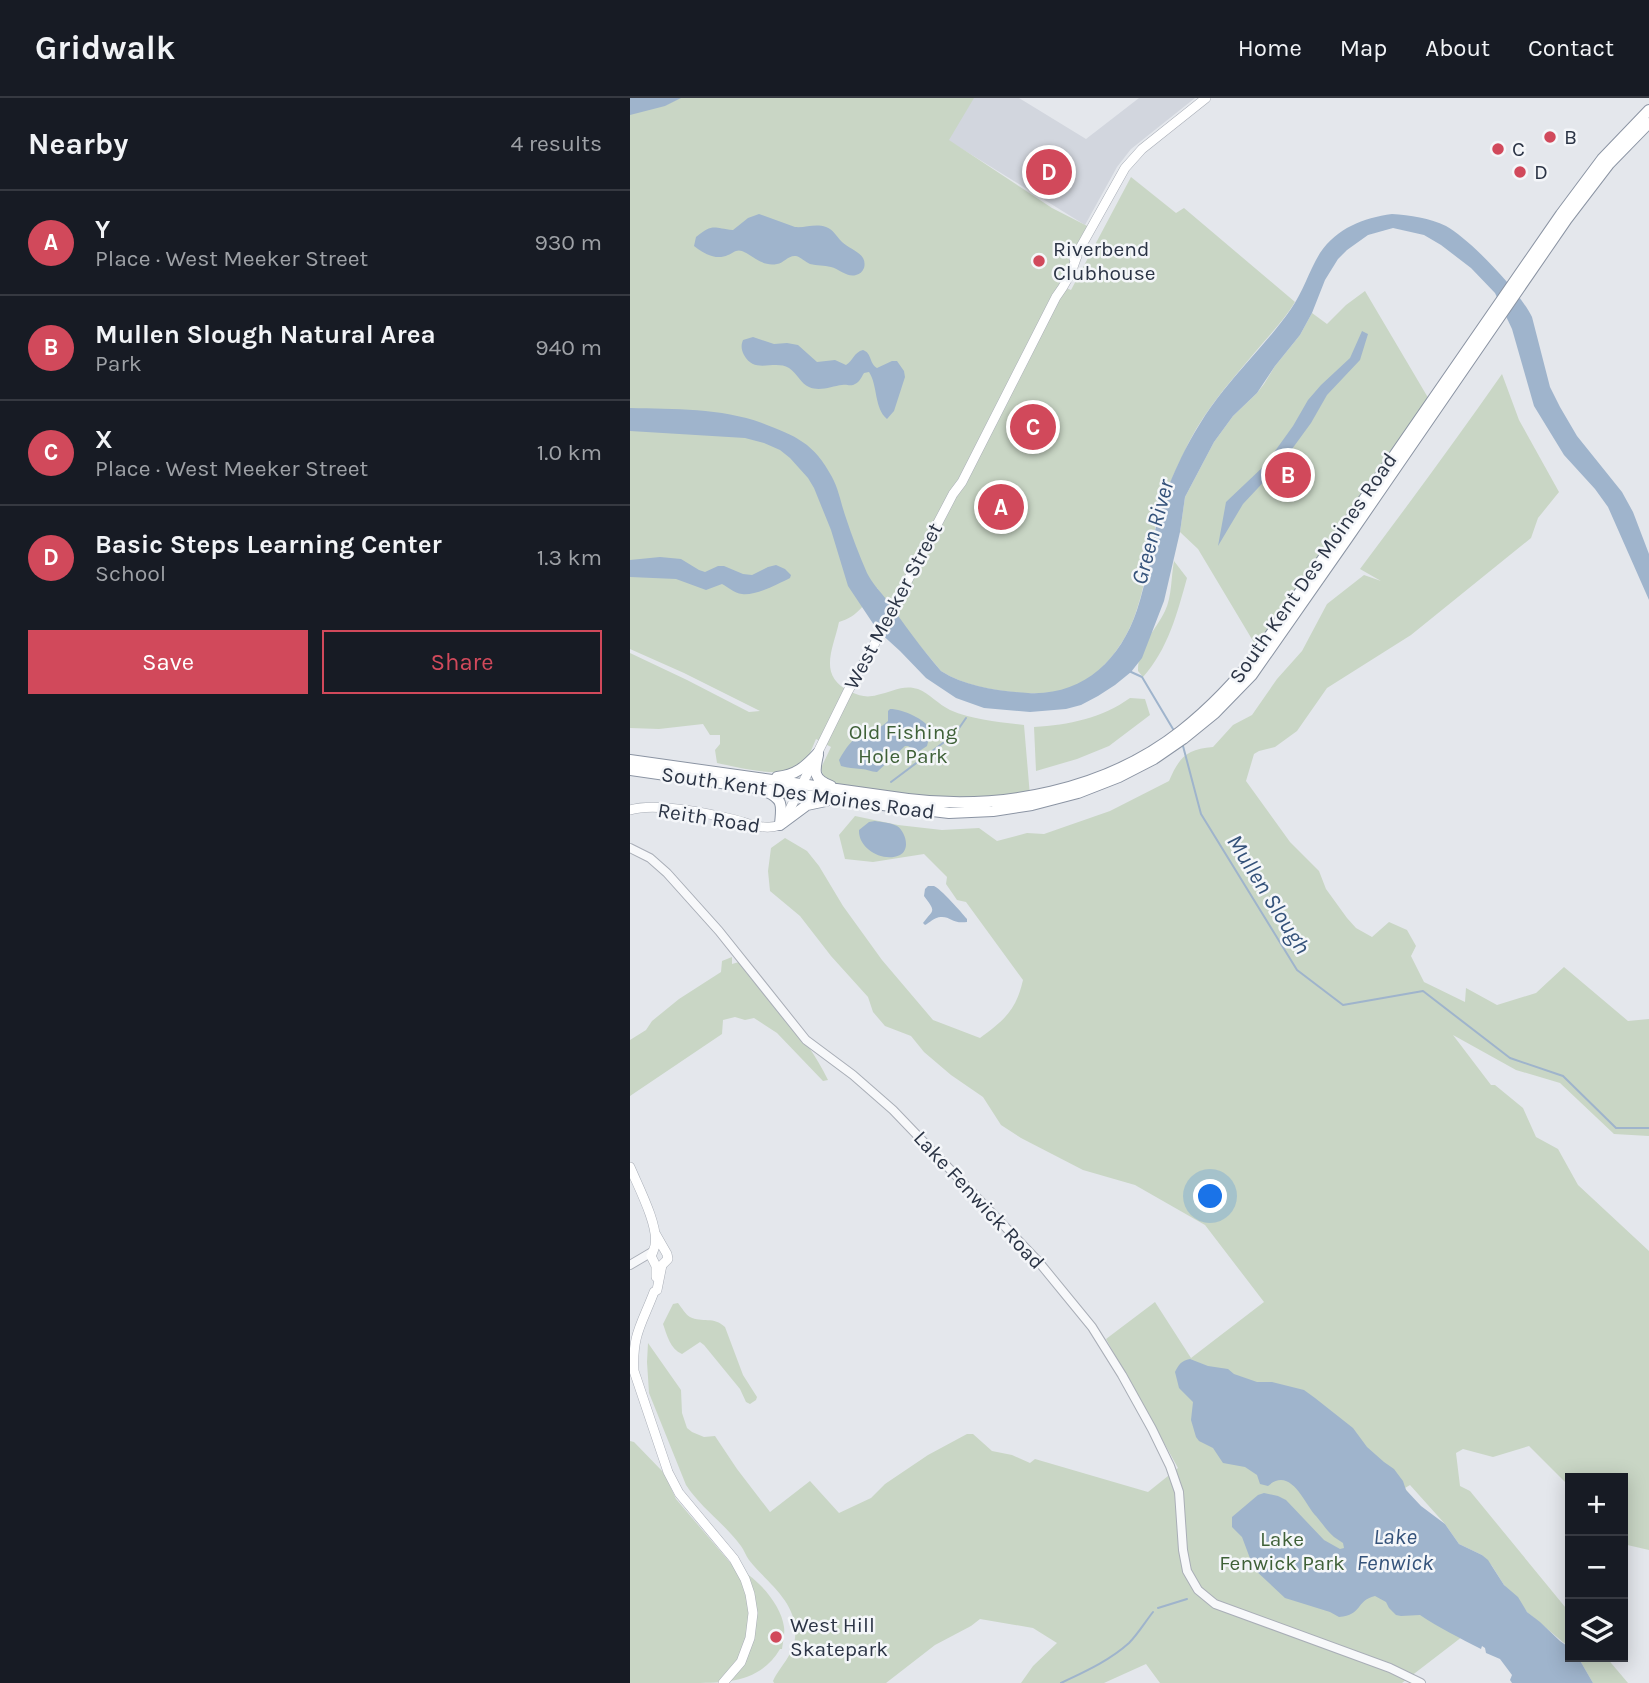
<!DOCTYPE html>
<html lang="en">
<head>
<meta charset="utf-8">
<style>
	body { margin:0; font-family:Karla,sans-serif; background:#20242c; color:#f1f3f6 }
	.controls { position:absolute; right:21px; bottom:21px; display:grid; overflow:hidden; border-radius:0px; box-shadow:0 4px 18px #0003 }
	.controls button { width:63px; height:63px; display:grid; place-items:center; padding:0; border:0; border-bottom:2px solid #363941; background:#171b24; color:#f1f3f6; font:35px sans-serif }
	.you { position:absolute; left:581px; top:1099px; width:24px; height:24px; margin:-18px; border:5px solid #fff; border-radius:50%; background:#1a73e8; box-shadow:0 0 0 10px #1a73e833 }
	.badge { display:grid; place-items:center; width:46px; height:46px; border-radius:50%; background:#d1495b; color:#fff; font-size:23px; font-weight:700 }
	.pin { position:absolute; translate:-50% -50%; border:4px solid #fff; box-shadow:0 2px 7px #0006 }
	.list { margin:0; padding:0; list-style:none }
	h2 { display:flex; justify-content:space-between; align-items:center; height:91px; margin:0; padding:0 28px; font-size:30px }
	h2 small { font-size:23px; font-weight:400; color:#9ea1a6 }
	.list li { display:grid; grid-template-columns:46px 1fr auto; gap:21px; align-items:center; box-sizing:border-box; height:105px; padding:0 28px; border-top:2px solid #363941 }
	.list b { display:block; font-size:26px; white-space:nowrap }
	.list p { margin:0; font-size:23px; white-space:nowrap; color:#9ea1a6 }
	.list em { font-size:23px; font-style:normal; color:#9ea1a6 }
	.actions { display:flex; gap:14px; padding:21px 28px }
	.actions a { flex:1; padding:16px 0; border:2px solid #d1495b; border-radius:0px; text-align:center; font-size:24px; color:#d1495b }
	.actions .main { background:#d1495b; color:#fff }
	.icon { flex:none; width:38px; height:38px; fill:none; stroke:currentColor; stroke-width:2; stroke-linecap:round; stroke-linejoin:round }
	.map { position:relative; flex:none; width:1019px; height:1585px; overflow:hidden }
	header { display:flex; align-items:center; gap:42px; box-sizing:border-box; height:98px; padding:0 35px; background:#171b24; border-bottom:2px solid #363941 }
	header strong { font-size:33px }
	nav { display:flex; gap:38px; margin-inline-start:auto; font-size:24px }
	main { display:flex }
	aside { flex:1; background:#171b24 }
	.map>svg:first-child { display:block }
	.built { fill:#d2d6de }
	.green { fill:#c9d6c5 }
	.water { fill:#9fb4cc }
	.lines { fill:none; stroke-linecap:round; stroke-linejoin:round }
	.stream { stroke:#9fb4cc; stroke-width:2 }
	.tertiary-casing { stroke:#a9aeb7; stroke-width:10 }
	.secondary-casing { stroke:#a9aeb7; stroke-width:10 }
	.trunk-casing { stroke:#8b94a3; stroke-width:12 }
	.tertiary { stroke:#f7f8fa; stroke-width:8 }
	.secondary { stroke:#fff; stroke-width:9 }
	.trunk { stroke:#fff; stroke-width:10 }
	.poi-dot { fill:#d1495b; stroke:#f4f6f9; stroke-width:2.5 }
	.labels { text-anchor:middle; stroke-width:5; stroke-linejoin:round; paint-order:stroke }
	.poi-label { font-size:21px; fill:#2b3445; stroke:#f4f6f9; text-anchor:start }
	.street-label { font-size:21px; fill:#2b3445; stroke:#f4f6f9 }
	.park-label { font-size:21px; fill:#3f6138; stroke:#f4f6f9 }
	.water-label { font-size:23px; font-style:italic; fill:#34527a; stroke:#f4f6f9 }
</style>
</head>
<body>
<header>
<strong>Gridwalk</strong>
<nav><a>Home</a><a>Map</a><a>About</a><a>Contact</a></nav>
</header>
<main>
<aside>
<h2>Nearby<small>4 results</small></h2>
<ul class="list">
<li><span class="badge">A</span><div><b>Y</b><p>Place · West Meeker Street</p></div><em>930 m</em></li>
<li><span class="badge">B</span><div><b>Mullen Slough Natural Area</b><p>Park</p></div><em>940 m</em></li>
<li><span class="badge">C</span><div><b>X</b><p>Place · West Meeker Street</p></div><em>1.0 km</em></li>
<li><span class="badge">D</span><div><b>Basic Steps Learning Center</b><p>School</p></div><em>1.3 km</em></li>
</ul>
<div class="actions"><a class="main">Save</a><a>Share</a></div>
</aside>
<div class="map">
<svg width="1019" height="1585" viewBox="0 0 1019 1585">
	<rect width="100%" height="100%" fill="#e4e7ec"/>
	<path class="built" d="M343,0H389L456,41L509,0H565L501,51L487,69L455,127L316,41Z"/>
	<path class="green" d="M47,0H344L319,42L422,110L465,132L436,190L441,192L501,79L546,115L554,110L665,204C656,219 644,232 632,246C606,277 578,307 559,344C548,368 535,392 528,418C520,449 517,481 507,511C498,541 477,571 450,586C433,595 412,596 393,595C366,593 334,588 311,573L275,530L247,490C234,506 229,518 209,524C203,552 187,578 221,594C230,598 237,600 247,597C261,594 274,586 288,591C300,596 308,606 320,612C343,622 369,624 394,627L400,698L363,703L207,691L193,677L191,670L201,649L186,641C182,650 178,663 169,669C151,681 107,669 87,665L85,652L90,646V637H80L73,626L29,631L0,630V555L57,582L119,614L130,613L54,575L0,551V15Z
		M735,193L800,303L629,553L568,451L550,434L555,399L584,344L603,318L627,295L634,286L645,268L670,237L682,215L697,226L716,207Z
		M872,276L889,322L929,394L908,420L901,440L781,537L697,590L667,633L645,649L629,653L624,656L616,683L660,744L689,773L696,791L717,820L726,830L742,839L759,824L777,832L786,848L781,858L794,884L835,904L836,890L867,907L906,895L934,869L998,923L1019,921V1038L984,1036L930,985L886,972L823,937L861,987H865L893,1010L906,1039L928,1051L948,1087L1019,1153V1452L993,1446V1380H940V1389L899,1348L863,1359L833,1351L826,1355L830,1388L840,1393L940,1515V1550L897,1514L874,1487L862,1468L852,1457L829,1446L815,1426L780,1387L775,1390L777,1393L867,1512L772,1585H530L516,1566L474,1585H391L403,1568L427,1545L403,1530L350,1521L341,1528L305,1547L256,1585H144L143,1583C150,1568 163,1558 165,1540C169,1505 138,1486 119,1462C116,1458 114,1452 111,1448C95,1426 71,1410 56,1387L19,1295L17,1264L18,1245L51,1292L52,1315L57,1330L62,1334L74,1339L85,1338L107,1371L140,1414L180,1383L209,1415L241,1400L255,1386L298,1357L337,1336H343L362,1353L382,1357L400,1365L405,1361L518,1394L548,1370L476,1241L525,1204L561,1260L634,1204L575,1127L505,1087L453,1072L391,1040L371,1027L353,999L321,977L294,954L281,938L255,928L243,914L238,899L201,858L170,818L140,793L138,773L141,750L155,740L177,753L189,768L213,808L252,862L303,922L350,940C374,922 386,913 393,882L336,804L327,802L316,786L317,779L294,756L243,764L215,761L209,737L225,718L268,727L312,732L349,730L367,743L397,735L414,736L480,713L539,683C549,660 556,651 583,649L603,627L622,617L647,581L672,553L697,506L734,477L751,483L730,471C778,407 826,342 872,276Z
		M544,463L557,480C547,516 538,551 513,579L508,573C508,547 525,534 535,513C542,499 541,479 544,463Z
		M500,600L515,601L520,617L479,648L447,661L406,673L404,629C439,627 472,620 500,600Z
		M102,859V866L109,864C140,901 177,938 198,982L193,983L147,935L124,920L115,922L105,919L93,922L92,936L0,998V942L16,932L22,923L49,901L91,874L92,863Z
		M48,1205C52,1210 55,1216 60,1219C72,1225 84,1218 95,1229L113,1277L127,1299L126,1302L120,1306L116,1304L110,1291L74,1247L70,1244L52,1256C40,1251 37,1237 33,1226L43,1206Z
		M0,1343L4,1344L34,1375L46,1401L103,1468C125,1477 151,1505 154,1529C155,1536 153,1544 152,1551H150C130,1585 96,1585 60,1585C40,1585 20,1585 0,1585Z
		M948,1559H976L998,1585H963Z"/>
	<path class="water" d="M0,0H51L35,8L0,17Z
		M129,116L165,129C176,130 185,125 196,129C204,132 206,138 212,144C220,152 238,155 234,170C232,174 230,176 226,177C218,180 209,171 201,169C194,167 187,168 180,166C175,164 171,159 166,158C158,157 154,165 147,166C132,169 124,158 112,153C106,151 103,155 98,157C86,163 73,155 64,148L66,139C83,125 83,130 103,132L118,120Z
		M762,116C780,117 800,120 816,128C840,141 890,194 902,219L920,289L930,309L947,338L992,394L1003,414L1019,456V502L978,409L965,391L934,357L904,308L882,231L865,195L841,170L811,147L794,137L763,130L738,137L717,152L708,161L695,182L682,215L670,237L645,268L627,295L603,318L584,344L555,399L550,434L534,503L512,560L501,574L485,587L468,598L451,607L436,611L400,614L354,610L326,600L296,580L270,553L248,533L218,488L201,432L184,390L178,380L160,360L150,352L134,345L115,340L0,333V310C44,311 91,310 132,325C166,338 184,345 202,379C209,392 211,406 216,420C222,438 229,457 237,475C242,485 249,492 256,501C274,526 291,550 311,573C336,589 369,593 398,595C452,598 490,563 507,512C517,482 521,450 528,419C533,399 542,379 551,360C563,336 576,314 593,293C615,265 641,240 661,211C673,194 679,173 690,155C707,130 733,120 762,116Z
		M732,233L738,236L730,262L697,297L681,325L654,362L613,406L588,448L596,404L635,367L663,328L678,302L691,287L720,260Z
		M123,239L144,246L157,245L168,247L187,264L205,262L216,267C223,263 224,254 233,252C242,255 239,265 247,270L262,263H267L274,273L275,279L264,313L257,321C244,310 248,288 239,274L234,275C231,280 229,285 223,287C218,288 217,286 212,287C202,288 190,294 179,289C171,286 167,275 159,270C144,261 125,277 114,257C111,251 111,247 113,242Z
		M30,459L51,461L69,472L75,474L88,468H94L113,476L122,477L138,469L146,467L155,471L161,477L160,480C148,486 125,498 112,496C104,495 98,489 92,486L76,492L46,481L0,479V462Z
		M260,611C273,611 295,621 301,632L297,648L288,654L278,648H275L247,674C241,674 237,671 231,671C224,670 218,670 211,668L209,662C215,651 224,637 238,633C247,630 251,630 258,623V613Z
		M245,723C252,724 261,725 267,728C275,733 281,751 270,757C253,765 228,751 229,732L239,724Z
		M298,788C300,788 302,788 304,788C310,790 332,815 337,821V824C323,826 321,819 312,819C306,818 299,825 295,827L293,825C303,811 307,815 294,798L295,791Z
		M560,1261L578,1268L598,1271L604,1276L627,1284H642L674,1292L685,1300L723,1330L737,1349L754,1364L764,1371L773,1383L776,1392L791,1408L815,1426L829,1446L852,1457L858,1462L874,1487L888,1499L897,1514L910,1524L930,1543L940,1550V1559H948L963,1585H882L880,1582L882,1577L870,1561L856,1555L855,1550L852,1548L851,1551C830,1540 809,1530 790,1517L771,1518L766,1517L759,1510L756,1504L745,1498C725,1503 733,1517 709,1519L700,1514L655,1500L624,1471L612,1439L602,1429V1419L628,1397L634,1395L648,1398L656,1402L694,1442L710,1451L714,1450L713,1445C710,1443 707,1441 704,1439C698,1434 692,1425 686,1418C675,1407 661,1367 638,1388L630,1386L627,1377L615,1369L593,1365L583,1350L569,1343L566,1339L561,1322L563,1304L549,1290L545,1274C549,1266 551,1263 560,1261Z"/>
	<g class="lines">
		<path class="stream" d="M499,573L512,579L543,631
			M553,648L571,716L667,872L713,907L793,893L880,960L933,978L986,1030H1019
			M261,684L325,636L336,620
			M528,1510L557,1501
			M431,1585C454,1574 479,1563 499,1545C508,1536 515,1524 523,1514"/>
		<g class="tertiary-casing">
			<path id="tertiary" d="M0,750L20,760L37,775L89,833L176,942L223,977L263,1012L408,1163L462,1229L492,1277L522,1331L540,1368L549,1394L553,1452L557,1473L568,1492L585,1506L760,1570L791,1585
				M0,1167L22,1154"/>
		</g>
		<g class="secondary-casing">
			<path id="secondary" d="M444,161L495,70L512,51L576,0
				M0,712C25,704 76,715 102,721C118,725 134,733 150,727L158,715L218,593L245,545L323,396L332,384L426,199C436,186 442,174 447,158
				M0,1069C8,1088 29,1128 25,1147C25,1148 22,1157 21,1158L26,1168V1179
				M25,1135L37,1156L38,1161L32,1167L27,1192L24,1194C12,1226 2,1236 4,1273L38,1374L49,1395L104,1461L115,1481L120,1496L123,1515L120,1540L111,1564L93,1585"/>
		</g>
		<g class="trunk-casing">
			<path id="trunk" d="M188,657C184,674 183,681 201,688
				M0,662L278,701C371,713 476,692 551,633C580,610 606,583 629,553L931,116L972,61L1019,12
				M0,672L203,701L319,715L363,713L402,707L448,695L489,679L524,661L553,641L585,615L622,577L717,441L937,121L979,66L1019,25
				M147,679C166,677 175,669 188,655
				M137,694C155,702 151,710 150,727
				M150,727L177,707L196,703"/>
		</g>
		<use href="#tertiary" class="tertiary"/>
		<use href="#secondary" class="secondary"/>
		<use href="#trunk" class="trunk"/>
	</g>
	<g class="poi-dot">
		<circle cx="920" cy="39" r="7"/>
		<circle cx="868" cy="51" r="7"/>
		<circle cx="890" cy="74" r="7"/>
		<circle cx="409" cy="163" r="7"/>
		<circle cx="146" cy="1539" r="7"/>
	</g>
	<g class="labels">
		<g class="poi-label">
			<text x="934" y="46">B</text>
			<text x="882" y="58">C</text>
			<text x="904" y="81">D</text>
			<text x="423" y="158">Riverbend<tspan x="423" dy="24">Clubhouse</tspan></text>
			<text x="160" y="1534">West Hill<tspan x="160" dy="24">Skatepark</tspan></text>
		</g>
		<g class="street-label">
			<text transform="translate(683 470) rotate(-55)" y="7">South Kent Des Moines Road</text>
			<text transform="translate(263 508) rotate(-62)" y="7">West Meeker Street</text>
			<text transform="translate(168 695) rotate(8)" y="7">South Kent Des Moines Road</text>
			<text transform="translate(79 720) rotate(9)" y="7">Reith Road</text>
			<text transform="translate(349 1102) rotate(47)" y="7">Lake Fenwick Road</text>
		</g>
		<g class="park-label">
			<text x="273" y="641">Old Fishing<tspan x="273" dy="24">Hole Park</tspan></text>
			<text x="652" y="1448">Lake<tspan x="652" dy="24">Fenwick Park</tspan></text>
		</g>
		<g class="water-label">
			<text transform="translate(522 434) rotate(-75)" y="8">Green River</text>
			<text transform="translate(639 796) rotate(58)" y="8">Mullen Slough</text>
			<text x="765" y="1446">Lake<tspan x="765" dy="26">Fenwick</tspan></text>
		</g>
	</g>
</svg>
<div class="controls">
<button>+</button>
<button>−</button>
<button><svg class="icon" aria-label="layers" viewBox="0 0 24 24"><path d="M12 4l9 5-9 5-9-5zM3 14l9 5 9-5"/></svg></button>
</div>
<div class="you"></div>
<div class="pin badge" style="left:371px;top:409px">A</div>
<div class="pin badge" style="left:658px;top:377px">B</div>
<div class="pin badge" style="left:403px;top:329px">C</div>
<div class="pin badge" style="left:419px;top:74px">D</div>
</div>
</main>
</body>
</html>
